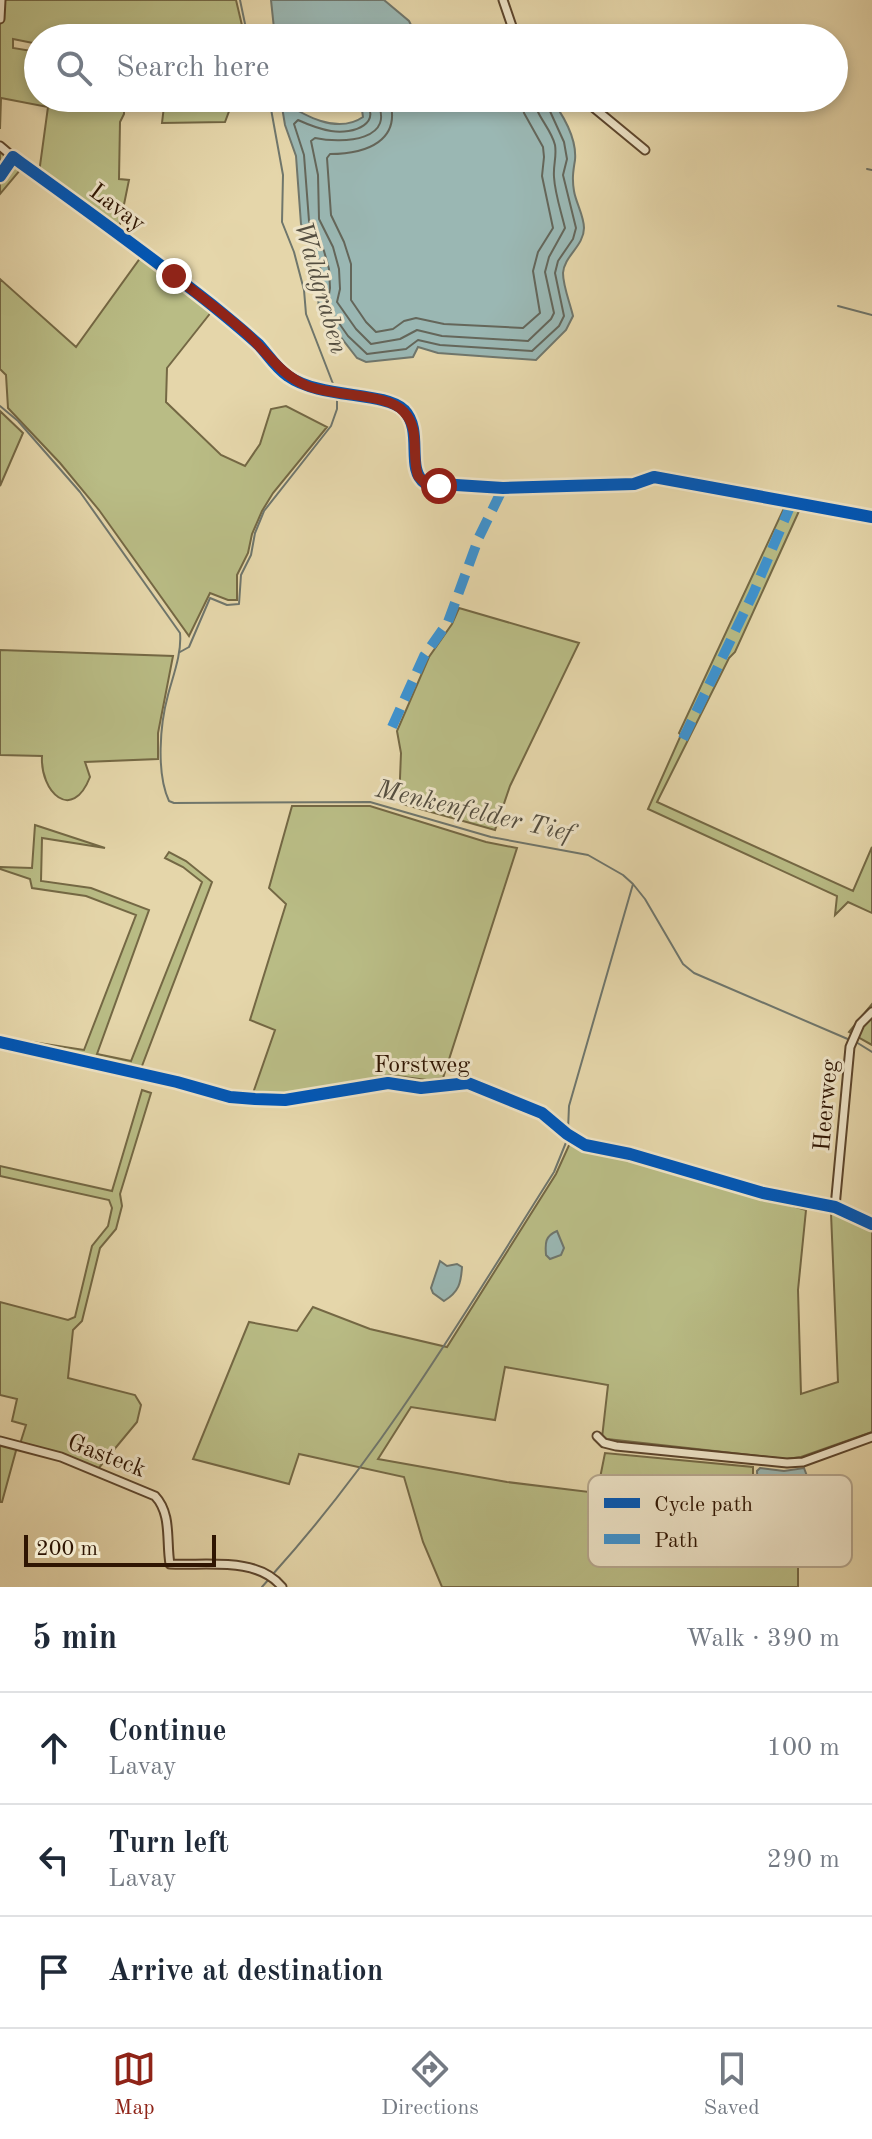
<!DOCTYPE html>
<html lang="en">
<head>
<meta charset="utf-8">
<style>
	body { margin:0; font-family:"Old Standard TT",serif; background:#f2f2f3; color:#1f2937 }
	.scale { position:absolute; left:24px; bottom:20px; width:192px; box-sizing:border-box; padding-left:8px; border:4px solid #2f1502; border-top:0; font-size:22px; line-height:28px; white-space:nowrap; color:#2f1502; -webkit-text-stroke:6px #eee4c8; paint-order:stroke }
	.stop { position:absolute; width:24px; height:24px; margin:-18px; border:6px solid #8f2418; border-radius:50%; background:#fff }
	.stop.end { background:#8f2418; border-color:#fff; box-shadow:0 2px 8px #0008 }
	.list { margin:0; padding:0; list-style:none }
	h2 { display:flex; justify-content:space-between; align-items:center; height:104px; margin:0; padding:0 32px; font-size:34px }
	h2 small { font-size:26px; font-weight:400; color:#747a83 }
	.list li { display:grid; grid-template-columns:52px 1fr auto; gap:24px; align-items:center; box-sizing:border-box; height:112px; padding:0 32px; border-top:2px solid #e0e1e3 }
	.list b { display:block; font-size:30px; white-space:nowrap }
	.list p { margin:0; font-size:26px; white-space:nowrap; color:#747a83 }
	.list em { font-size:26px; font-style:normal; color:#747a83 }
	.icon { flex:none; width:44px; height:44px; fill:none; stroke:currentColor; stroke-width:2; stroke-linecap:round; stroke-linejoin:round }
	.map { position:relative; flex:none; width:872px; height:1587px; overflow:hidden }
	.search { position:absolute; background:#fff; box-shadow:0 4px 12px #0003; left:24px; right:24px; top:24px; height:88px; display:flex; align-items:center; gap:20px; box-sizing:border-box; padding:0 28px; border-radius:44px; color:#747a83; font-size:30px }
	.sheet { height:440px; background:#fff }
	nav { display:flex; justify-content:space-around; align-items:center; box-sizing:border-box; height:112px; border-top:2px solid #e0e1e3; background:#fff; font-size:22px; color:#747a83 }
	nav a { display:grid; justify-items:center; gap:4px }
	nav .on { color:#8f2418 }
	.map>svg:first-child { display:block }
	.green { fill:#b9bc85; stroke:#746844; stroke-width:2 }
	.water { fill:#9ab7b3; stroke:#6f766c; stroke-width:2 }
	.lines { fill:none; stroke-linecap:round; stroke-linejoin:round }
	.shore { stroke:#64665a; stroke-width:2 }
	.stream { stroke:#6f766c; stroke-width:2 }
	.street-casing { stroke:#5c452c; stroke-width:11 }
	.street { stroke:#eee4c8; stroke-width:7 }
	.quiet { stroke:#3d93d1; stroke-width:10; stroke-dasharray:20 10; stroke-linecap:butt }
	.cycleway-casing { stroke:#eee4c8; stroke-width:17 }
	.cycleway { stroke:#0057b8; stroke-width:12 }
	.route { stroke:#8f2418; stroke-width:10 }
	.labels { text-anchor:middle; stroke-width:6; stroke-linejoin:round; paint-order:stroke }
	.street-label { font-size:24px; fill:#2f1502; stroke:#eee4c8 }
	.water-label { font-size:26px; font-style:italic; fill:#544e40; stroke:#eee4c8 }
	.key { fill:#eee4c8; stroke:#b5a68d; stroke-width:2 }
	.key-label { font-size:22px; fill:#2f1502 }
</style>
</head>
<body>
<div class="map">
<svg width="872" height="1587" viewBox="0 0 872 1587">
	<rect width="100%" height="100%" fill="#e5d6aa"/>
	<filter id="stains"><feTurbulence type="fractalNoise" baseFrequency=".0025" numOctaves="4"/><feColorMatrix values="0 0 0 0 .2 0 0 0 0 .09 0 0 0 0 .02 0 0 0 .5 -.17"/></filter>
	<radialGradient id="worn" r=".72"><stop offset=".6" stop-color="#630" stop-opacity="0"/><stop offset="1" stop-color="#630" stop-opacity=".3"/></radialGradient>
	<path class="green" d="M0,0H236L245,38H38V44L13,39V48L38,52V98H124V114L120,122L119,179L129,180L119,229L39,173L48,107L1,98L0,129Z
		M165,98H234L225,122L162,123Z
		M0,147L6,158L21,169L0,194Z
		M141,257L212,311L167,368L166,402L221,455L245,466L260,444L271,409L286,406L327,427L273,493L262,511L252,534L248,553L237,575V600H228L210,593L189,636L99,510L60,463L8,408L6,375L0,369V279L76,347Z
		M0,411L23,433L0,486Z
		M785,506L799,511L735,652L729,658L657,802L853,891L872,847V913L848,902L835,915L837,896L648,809L681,735L679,733Z
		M459,608L579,643L510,786L495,830L399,803L401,753L397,731L429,657L452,624Z
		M0,650L173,656L158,733V759L85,762L90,777C72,823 40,792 42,756L0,755Z
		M292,806H370L486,842L517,848L443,1078L427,1080L389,1075L285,1096H252L275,1030L250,1020L286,904L269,888Z
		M35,825L105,848L42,838L41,881L91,888L149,910L97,1054L131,1061L202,882L183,867L165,858L169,852L186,861L212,882L142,1066L154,1081L0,1048V1037L84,1050L136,915L86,896L32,888L30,879L0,869V867L32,868Z
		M872,1004V1045L849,1032Z
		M142,1090L151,1093L120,1194L122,1206L116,1229L100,1248L82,1321L73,1330L68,1378L135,1395L141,1405L137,1422L98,1469L62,1454L17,1447L2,1502H0V1438L20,1444L26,1425L12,1421L17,1399L0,1395V1302L68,1320L75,1317L92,1246L108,1226L112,1208L109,1200L0,1176V1166L112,1191Z
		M570,1143L590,1151L672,1170L806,1210L798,1290L801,1394L838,1382L831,1213L857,1222L872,1231V1432L801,1457L786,1459L607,1439L602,1438L608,1385L505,1367L495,1420L411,1407L378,1459L507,1482L597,1493L605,1453L753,1467V1552L798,1556V1587H442L423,1542L404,1477L299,1454L289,1484L193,1459L249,1322L297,1331L313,1307L370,1329L447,1347L556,1174Z"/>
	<path class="water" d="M271,0H384L409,21L411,25L410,31L417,38H275Z
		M353,98H549C563,113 577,139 575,160C573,172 572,179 574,191C576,203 584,216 584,228C584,246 564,256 563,273C563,286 570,303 573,316L566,330L536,360L438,353L418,347L413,357L366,362L357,358L319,309L318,298L322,288L321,271L317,254L301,224L296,156L285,125L281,101C304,115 337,135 363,117L362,110Z
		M557,1231L564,1248L561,1255L550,1259L546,1255C545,1243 545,1236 557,1231Z
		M440,1261L447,1266L457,1264L462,1267C461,1283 459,1292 444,1301L433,1293L431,1288Z
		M760,1468L784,1471L804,1468L810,1484L800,1489L785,1484L758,1490L757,1471Z"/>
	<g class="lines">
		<path class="shore" d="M362,98C386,123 353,135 331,131C319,129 309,125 298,120L294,124L304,155L309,221L324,251L329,269L330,288L327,306L348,336L367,354L406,349L418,340L440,345L532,351L559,326L564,316L555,273L558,261L573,239L576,228L563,175L567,159L564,142L544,98
			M375,98C400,141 342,144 315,138L311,141L318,175L319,219L333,247L339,269L340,289L337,302L356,329L371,344L400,339L417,330L442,336L528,341L551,319L554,313L545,272L549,257L565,228C561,211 555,194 554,177C553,165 557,157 555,145C551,128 535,115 534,98
			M389,98C403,141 366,154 330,154L327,158L331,215L344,242L351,264V300L366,322L376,332L393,329L404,321L416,318L444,324L523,328L540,313L533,271L538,252L553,228L542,176L544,157L543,147L524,113L521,98"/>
		<path class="stream" d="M240,0L248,38
			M269,98L283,175L282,222L294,252L304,290L306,314L335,389
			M867,169L872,170
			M838,306L872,315
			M0,406L18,421L80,492L180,633C182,653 173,676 168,695C160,724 156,773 169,801L174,803L370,802L491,837L588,855L623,875L633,884L645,899L683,964L694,973L850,1040
			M180,652L189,647L210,598L227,605L239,604L241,575L251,555L255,533L264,511L331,426L337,409V398
			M856,1042L872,1052
			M568,1130L569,1106L633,884
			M273,1574C384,1451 466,1311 554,1172L567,1140
			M262,1587L269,1579"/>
		<g class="street-casing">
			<path id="street" d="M503,0L516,38
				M0,19L1,0
				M582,98L645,150
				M0,146L13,157
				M0,176L13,157L21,163C85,209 150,256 212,305C228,318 244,331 259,345C269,356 276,368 288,376C320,399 384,391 404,410C424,431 405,469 425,483L503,488L634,484L654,477L872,517
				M0,1042L177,1082L230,1097L255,1099L285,1100L388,1083L421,1088L468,1083L542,1113L567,1134L585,1145L630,1154L763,1193L835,1207L872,1224
				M835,1207L850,1047L860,1024L872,1012
				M597,1436L604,1443L616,1446L787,1463L803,1462L872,1437
				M0,1441L61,1457L155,1496C172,1514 166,1541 170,1564C205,1566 257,1556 282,1587"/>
		</g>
		<use href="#street" class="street"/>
		<path class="quiet" d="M392,727L424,656L448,622L479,537L503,488
			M683,739L753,594L792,502"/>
		<g class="cycleway-casing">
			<path id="cycleway" d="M0,176L13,157L21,163C85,209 150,256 212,305C228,318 244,331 259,345C269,356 276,368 288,376C320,399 384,391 404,410C424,431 405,469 425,483L503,488L634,484L654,477L872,517
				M0,1042L177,1082L230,1097L255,1099L285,1100L388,1083L421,1088L468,1083L542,1113L567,1134L585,1145L630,1154L763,1193L835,1207L872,1224"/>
		</g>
		<use href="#cycleway" class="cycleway"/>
	</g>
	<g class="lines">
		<path class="route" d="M174,276C198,294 223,313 246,333C267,352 279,373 305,385C331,397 387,392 404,412C421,430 411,455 418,476L425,483L439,486"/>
	</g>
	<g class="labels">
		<g class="street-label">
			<text transform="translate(118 207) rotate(37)" y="8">Lavay</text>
			<text x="422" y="1072">Forstweg</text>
			<text transform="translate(825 1105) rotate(-85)" y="8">Heerweg</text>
			<text transform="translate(107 1455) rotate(21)" y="8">Gasteck</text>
		</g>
		<g class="water-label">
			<text transform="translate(322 287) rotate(74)" y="9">Waldgraben</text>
			<text transform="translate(475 810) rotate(13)" y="9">Menkenfelder Tief</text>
		</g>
	</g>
	<rect x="588" y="1475" width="264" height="92" rx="12" class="key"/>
	<rect x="604" y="1498" width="36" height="10" fill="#0057b8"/>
	<rect x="604" y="1534" width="36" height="10" fill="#3d93d1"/>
	<g class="key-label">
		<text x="654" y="1511">Cycle path</text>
		<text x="654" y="1547">Path</text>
	</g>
	<rect width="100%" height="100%" filter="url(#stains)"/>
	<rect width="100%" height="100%" fill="url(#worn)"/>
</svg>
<div class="scale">200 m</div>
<div class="stop" style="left:439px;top:486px"></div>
<div class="stop end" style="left:174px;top:276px"></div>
<div class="search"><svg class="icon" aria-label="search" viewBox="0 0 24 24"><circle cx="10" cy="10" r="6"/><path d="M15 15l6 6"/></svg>Search here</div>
</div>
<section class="sheet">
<h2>5 min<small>Walk · 390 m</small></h2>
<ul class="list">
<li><svg class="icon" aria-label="ahead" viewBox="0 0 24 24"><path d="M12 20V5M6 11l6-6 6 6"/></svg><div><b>Continue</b><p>Lavay</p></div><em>100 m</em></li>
<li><svg class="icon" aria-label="left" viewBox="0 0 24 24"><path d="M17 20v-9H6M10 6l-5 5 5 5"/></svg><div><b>Turn left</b><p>Lavay</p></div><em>290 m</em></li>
<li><svg class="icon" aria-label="arrive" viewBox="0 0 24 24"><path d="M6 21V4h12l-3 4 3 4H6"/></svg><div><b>Arrive at destination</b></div></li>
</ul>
</section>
<nav>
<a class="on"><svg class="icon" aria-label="map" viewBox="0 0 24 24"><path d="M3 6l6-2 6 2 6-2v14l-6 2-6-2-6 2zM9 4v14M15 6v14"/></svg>Map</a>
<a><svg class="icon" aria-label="directions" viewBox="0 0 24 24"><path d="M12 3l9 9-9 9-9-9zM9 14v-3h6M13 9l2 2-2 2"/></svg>Directions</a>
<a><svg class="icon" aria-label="saved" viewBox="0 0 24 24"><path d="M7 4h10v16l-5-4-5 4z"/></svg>Saved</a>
</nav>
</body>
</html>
